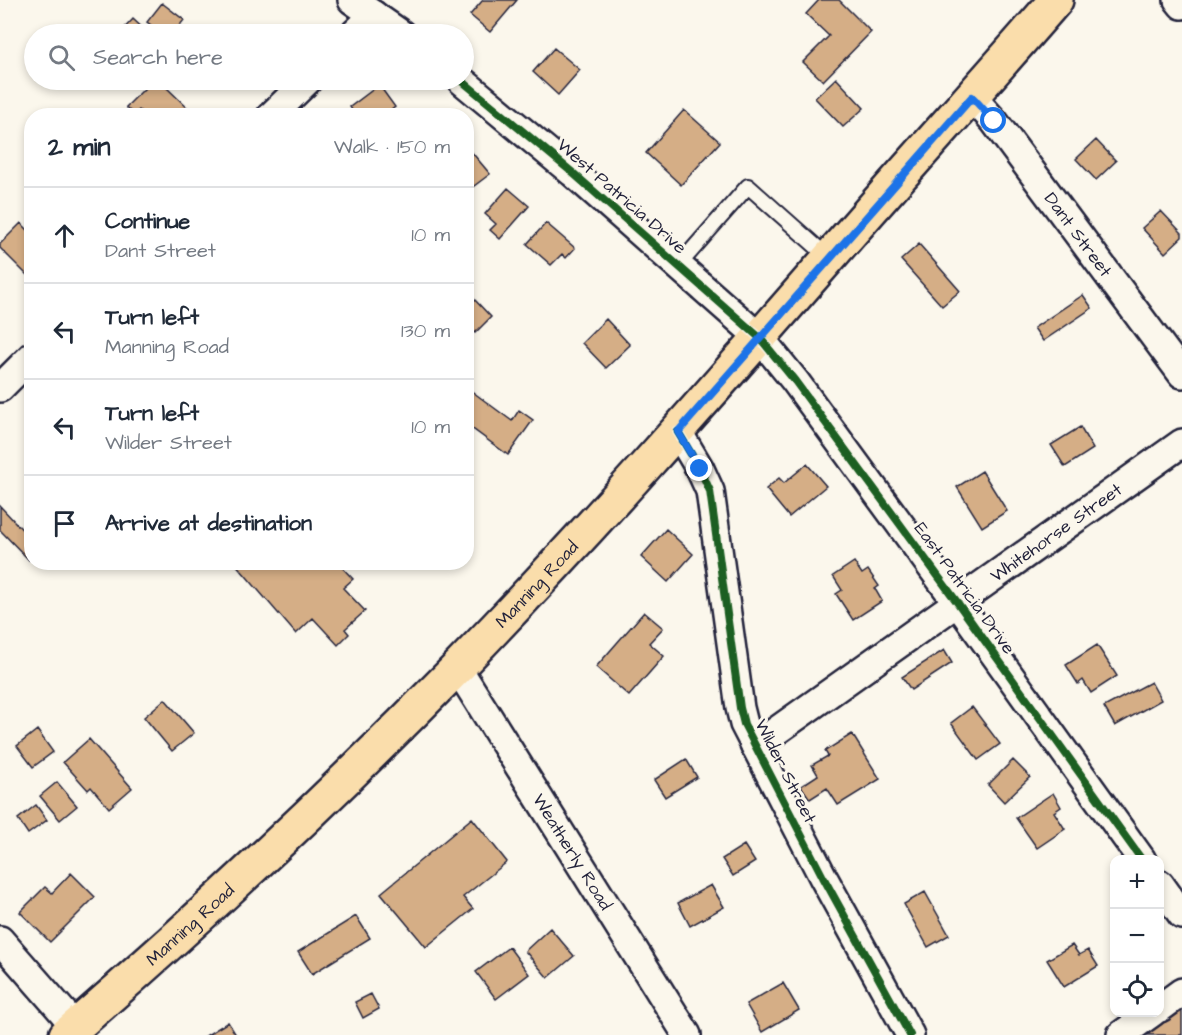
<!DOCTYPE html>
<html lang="en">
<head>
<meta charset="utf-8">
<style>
	body { margin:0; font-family:"Architects Daughter",sans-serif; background:#f6f6f7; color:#1f2937 }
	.controls { position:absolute; right:18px; bottom:18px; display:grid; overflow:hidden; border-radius:12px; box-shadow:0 3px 9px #0003 }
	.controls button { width:54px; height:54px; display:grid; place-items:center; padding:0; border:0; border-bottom:2px solid #e0e1e3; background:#fff; color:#1f2937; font:30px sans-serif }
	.stop { position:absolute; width:18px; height:18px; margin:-14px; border:4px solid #1a73e8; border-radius:50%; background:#fff }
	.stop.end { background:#1a73e8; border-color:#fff; box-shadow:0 2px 6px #0008 }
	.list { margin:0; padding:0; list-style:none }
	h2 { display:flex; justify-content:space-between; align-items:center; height:78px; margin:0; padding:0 24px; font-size:26px }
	h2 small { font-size:20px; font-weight:400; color:#747a83 }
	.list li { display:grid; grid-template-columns:39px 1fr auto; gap:18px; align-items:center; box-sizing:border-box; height:96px; padding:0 24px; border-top:2px solid #e0e1e3 }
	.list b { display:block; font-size:22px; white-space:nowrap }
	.list p { margin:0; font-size:20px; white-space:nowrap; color:#747a83 }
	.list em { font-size:20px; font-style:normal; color:#747a83 }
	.icon { flex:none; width:33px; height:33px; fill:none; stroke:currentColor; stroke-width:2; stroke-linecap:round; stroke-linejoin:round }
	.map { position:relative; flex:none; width:1182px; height:1035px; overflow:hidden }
	.search { position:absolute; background:#fff; box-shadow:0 3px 9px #0003; left:24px; top:24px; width:450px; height:66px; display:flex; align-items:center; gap:15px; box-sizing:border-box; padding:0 21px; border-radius:33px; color:#747a83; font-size:22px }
	.panel { position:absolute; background:#fff; box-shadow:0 3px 9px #0003; left:24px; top:108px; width:450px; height:462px; border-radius:24px }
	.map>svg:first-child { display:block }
	.building { fill:#d5ae86; stroke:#22223b; stroke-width:1.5 }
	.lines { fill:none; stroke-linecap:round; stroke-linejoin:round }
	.lane-casing { stroke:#22223b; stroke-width:18 }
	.street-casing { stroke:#22223b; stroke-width:32 }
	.primary-casing { stroke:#22223b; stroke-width:38 }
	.lane { stroke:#fbf7ec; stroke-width:14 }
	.street { stroke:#fbf7ec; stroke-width:27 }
	.primary { stroke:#faddab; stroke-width:33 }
	.cycleway-casing { stroke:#fbf7ec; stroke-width:11 }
	.cycleway { stroke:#1b5e20; stroke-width:8 }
	.route { stroke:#1a73e8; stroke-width:8 }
	.labels { text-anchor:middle; stroke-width:6; stroke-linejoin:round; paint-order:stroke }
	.street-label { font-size:18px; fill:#22223b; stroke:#fbf7ec }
</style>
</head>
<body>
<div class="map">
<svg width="1182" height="1035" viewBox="0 0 1182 1035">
	<rect width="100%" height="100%" fill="#fbf7ec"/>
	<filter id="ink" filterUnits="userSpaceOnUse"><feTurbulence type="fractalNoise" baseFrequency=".0167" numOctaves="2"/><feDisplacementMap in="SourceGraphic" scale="12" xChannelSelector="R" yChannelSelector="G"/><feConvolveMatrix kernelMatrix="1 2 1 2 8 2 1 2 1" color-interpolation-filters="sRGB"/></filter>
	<g filter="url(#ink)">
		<path class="building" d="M483,0H517L490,32L470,15Z
			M819,0H839L871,32L823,81L803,62L829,36L806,14Z
			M162,3L184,20L173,34H163L147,22Z
			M133,19L149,34H119Z
			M554,48L580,70L558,95L533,72Z
			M836,78L864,108L843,127L815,98Z
			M153,80H169L172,83L167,88L194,114L147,116L139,110L134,115L126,107Z
			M379,85L395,107L384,116H356L350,107Z
			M684,110L720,142L681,185L646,153Z
			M1096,140L1116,161L1096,180L1076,159Z
			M469,149L490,174L466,192V150Z
			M508,188L529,206L500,239L490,230L496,224L485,214Z
			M1161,211L1182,233V237L1165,253L1142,228Z
			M21,223L32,234V280L0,248V244Z
			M546,223L575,248L566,258L562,254L551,265L527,244Z
			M919,244L960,291L942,306L901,260Z
			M1083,295L1092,308L1043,341L1034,328Z
			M474,299L491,317L475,333L466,325V306Z
			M606,319L630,345L606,368L582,343Z
			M466,387L512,421L519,410L533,420L508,455L466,424Z
			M1080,427L1093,449L1065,467L1051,445Z
			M807,464L826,486L789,517L766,489L779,478L784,483Z
			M982,471L1007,511L982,527L957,487Z
			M0,506L32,540V558L29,560L0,530Z
			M666,529L693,554L668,582L641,557Z
			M234,562H337L353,579L343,588L365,611L345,629L349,634L338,645L313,618L296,634Z
			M854,562L862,574L868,570L879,586L875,589L882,601L853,620L836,594L842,590L833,576Z
			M644,612L663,628L649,643L664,656L629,696L596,667Z
			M1097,645L1117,676L1091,693L1083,680L1078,684L1066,665Z
			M944,650L952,663L911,690L902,677Z
			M1151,682L1161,700L1115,726L1104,707Z
			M165,699L194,733L172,751L144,717Z
			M972,707L1000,744L978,760L951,723Z
			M37,730L53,752L33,767L17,746Z
			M852,734L880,779L838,805L827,788L810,799L801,786L818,775L812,765L828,756L825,751Z
			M89,739L132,788L109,808L91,787L88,790L63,762Z
			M686,759L697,777L665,797L654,780Z
			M1013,760L1030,777L1004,802L988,785Z
			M57,782L77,806L60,820L40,796Z
			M1053,793L1061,807L1054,812L1065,829L1037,848L1016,818Z
			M36,805L47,820L28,834L18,819Z
			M472,818L507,862L463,897L473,909L426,947L381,893Z
			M744,845L755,862L733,876L722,859Z
			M71,873L95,897L50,942L20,912L45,887L52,893Z
			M711,885L724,907L690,926L678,903Z
			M925,892L949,935L928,947L904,904Z
			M356,916L370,938L312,974L298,952Z
			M550,928L574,956L548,978L525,951Z
			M1072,945L1079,955L1088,950L1098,966L1064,987L1047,960Z
			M509,947L529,974L496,999L476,972Z
			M783,983L799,1010L762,1032L746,1004Z
			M371,994L379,1009L363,1018L355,1002Z
			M1182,1001V1035H1145L1151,1031L1147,1025Z
			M228,1022L236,1035H207Z"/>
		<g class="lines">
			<g class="lane-casing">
				<path id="lane" d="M678,266L748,186L829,258"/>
			</g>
			<g class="street-casing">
				<g id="street">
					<path d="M352,0L401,34"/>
					<path d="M1178,0L1182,5"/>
					<path d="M354,34L374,15"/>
					<path d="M461,80L573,173L760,338L795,381L957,602L1142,860"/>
					<path id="s1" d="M972,97L994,121L1182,374"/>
					<path d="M271,116L308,80"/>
					<path d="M0,388L32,356"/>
					<path d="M678,432L700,469L710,491L740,708L744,724L823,877L910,1035"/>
					<path id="s2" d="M457,667L687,1035"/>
					<path id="s3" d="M755,746L1182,443"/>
					<path d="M1160,884L1182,915"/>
					<path d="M0,940L76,1027"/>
					<path d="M1160,1008L1182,992"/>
					<path d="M1121,1035L1153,1012"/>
				</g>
			</g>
			<g class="primary-casing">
				<g id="primary">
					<path id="s4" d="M66,1035C202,917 334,794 460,665C587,534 708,397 828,259C903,172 981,87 1056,0"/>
				</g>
			</g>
			<use href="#lane" class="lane"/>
			<use href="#street" class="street"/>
			<use href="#primary" class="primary"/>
			<g class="cycleway-casing">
				<path id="cycleway" d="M461,80L573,173L760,338L795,381L957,602L1142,860
					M678,432L700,469L710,491L740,708L744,724L823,877L910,1035"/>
			</g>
			<use href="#cycleway" class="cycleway"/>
		</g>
	</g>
	<g class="lines" filter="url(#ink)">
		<path class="route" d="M700,469L678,432L972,97L994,121"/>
	</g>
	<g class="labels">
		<g class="street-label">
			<text transform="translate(622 196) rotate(41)" y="6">West Patricia Drive</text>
			<text dy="6" stroke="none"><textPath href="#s1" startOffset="174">Dant Street</textPath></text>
			<text dy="6" stroke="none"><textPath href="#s3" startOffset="369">Whitehorse Street</textPath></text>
			<text dy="6" stroke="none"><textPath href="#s4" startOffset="652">Manning Road</textPath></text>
			<text transform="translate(965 588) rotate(54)" y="6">East Patricia Drive</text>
			<text transform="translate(786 771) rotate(63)" y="6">Wilder Street</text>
			<text dy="6" stroke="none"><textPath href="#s2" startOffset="218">Weatherly Road</textPath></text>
			<text dy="6" stroke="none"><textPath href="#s4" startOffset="166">Manning Road</textPath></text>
		</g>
	</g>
</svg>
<div class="controls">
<button>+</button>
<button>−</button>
<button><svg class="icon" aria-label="locate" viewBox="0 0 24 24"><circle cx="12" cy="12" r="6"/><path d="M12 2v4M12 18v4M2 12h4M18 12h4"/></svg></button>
</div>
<div class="stop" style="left:994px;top:121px"></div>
<div class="stop end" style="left:700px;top:469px"></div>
<div class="search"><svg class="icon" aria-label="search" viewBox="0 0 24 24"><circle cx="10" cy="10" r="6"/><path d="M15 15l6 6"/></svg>Search here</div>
<section class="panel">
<h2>2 min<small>Walk · 150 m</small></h2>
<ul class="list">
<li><svg class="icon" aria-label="ahead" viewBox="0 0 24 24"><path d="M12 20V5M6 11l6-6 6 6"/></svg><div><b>Continue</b><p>Dant Street</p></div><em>10 m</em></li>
<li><svg class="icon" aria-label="left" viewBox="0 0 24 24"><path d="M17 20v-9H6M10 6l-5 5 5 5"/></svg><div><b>Turn left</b><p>Manning Road</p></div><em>130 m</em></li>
<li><svg class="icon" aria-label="left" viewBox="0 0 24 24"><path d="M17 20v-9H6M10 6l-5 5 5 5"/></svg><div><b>Turn left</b><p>Wilder Street</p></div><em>10 m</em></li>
<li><svg class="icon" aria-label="arrive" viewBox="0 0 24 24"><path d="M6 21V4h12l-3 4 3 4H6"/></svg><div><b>Arrive at destination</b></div></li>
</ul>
</section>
</div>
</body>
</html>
